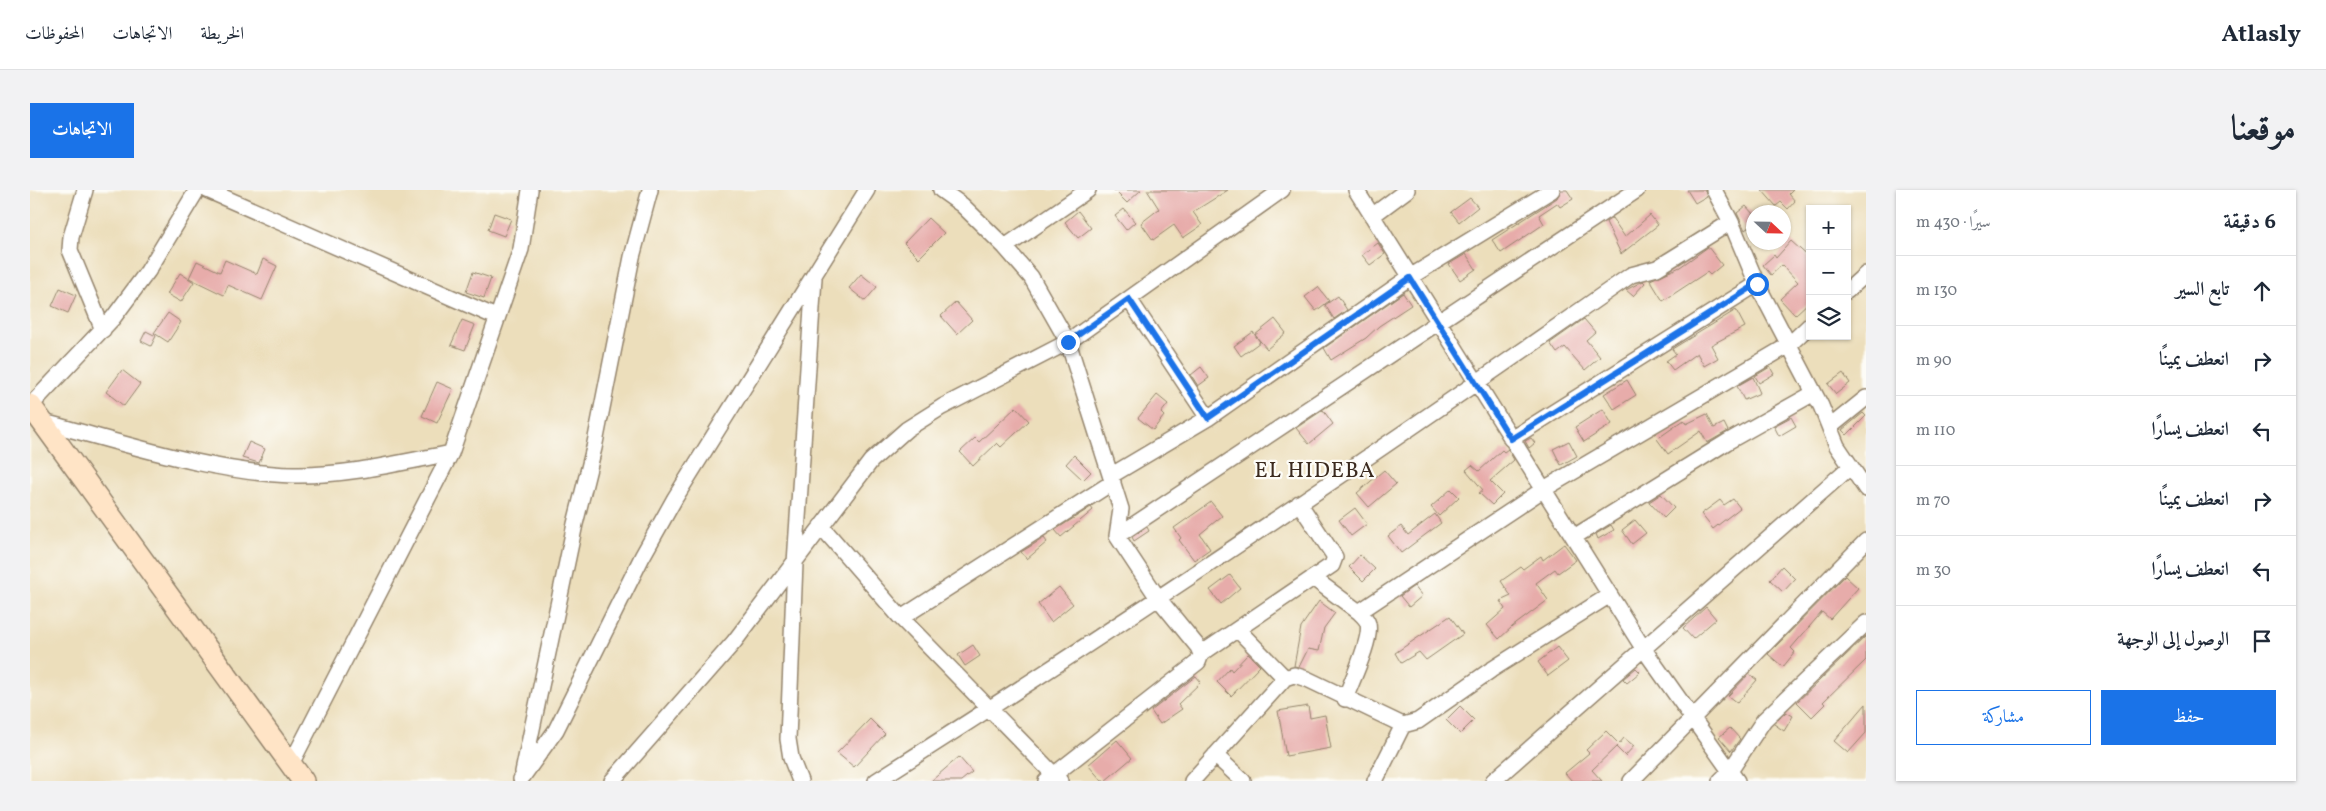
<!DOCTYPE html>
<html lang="ar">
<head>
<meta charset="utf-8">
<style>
	body { margin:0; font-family:Vollkorn,Amiri,serif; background:#f2f2f3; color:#1f2937; direction:rtl }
	.controls { position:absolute; right:15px; top:15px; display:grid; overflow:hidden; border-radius:0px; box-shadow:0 1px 4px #0004 }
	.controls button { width:45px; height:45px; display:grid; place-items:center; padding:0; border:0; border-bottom:1px solid #e0e1e3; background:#fff; color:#1f2937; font:25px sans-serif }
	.compass { position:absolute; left:1716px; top:15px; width:45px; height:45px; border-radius:50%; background:#fff; box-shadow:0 1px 4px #0004; rotate:112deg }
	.stop { position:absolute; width:15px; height:15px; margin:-11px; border:4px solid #1a73e8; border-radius:50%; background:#fff }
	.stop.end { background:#1a73e8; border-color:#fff; box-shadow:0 1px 5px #0008 }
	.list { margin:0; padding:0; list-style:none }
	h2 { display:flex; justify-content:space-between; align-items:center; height:65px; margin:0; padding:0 20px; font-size:21px }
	h2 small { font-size:16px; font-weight:400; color:#747a83 }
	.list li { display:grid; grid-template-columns:32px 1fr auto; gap:15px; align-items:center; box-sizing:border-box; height:70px; padding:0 20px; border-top:1px solid #e0e1e3 }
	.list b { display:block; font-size:19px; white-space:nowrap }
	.list em { font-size:16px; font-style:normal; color:#747a83 }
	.actions { display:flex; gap:10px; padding:15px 20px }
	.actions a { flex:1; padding:11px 0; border:1px solid #1a73e8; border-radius:0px; text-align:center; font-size:18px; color:#1a73e8 }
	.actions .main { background:#1a73e8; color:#fff }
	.icon { flex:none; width:28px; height:28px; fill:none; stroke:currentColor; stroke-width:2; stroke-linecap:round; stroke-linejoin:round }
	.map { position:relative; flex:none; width:1836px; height:591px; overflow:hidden; direction:ltr; border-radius:0px }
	header { display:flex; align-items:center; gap:30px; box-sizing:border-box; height:70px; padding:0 25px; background:#fff; border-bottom:1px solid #e0e1e3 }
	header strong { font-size:24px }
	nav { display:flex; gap:28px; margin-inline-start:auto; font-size:18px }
	.intro { display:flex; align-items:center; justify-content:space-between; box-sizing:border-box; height:120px; padding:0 30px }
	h1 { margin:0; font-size:35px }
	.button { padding:12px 22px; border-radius:0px; background:#1a73e8; color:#fff; font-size:18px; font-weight:700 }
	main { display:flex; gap:30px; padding:0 30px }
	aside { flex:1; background:#fff; border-radius:0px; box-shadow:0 1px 4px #0004 }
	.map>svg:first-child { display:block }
	.building { fill:#e7acaa }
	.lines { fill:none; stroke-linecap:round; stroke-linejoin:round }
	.street-casing { stroke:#94846c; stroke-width:18 }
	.secondary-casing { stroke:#94846c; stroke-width:24 }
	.street { stroke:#fff; stroke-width:15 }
	.secondary { stroke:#ffe4c6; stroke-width:21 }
	.route { stroke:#1a73e8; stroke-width:6 }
	.labels { text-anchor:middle; stroke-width:4.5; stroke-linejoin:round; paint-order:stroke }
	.quarter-label { font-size:22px; letter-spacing:1px; fill:#3b2a1e; stroke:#fdfcf7 }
</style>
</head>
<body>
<header>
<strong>Atlasly</strong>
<nav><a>الخريطة</a><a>الاتجاهات</a><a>المحفوظات</a></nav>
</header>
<div class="intro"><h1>موقعنا</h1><a class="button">الاتجاهات</a></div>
<main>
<aside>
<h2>6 دقيقة<small>سيرًا · 430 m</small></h2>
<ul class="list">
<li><svg class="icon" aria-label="ahead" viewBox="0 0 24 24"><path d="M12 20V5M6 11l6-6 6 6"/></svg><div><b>تابع السير</b></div><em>130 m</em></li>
<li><svg class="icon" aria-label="right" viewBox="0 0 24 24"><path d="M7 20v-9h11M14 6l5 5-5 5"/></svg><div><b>انعطف يمينًا</b></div><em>90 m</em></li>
<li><svg class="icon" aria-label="left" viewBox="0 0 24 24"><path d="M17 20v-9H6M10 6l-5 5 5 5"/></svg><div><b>انعطف يسارًا</b></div><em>110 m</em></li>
<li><svg class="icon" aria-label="right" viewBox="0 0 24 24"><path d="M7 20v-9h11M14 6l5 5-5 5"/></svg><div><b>انعطف يمينًا</b></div><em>70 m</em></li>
<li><svg class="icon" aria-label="left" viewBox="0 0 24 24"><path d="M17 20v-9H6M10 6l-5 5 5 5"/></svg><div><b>انعطف يسارًا</b></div><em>30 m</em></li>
<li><svg class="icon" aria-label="arrive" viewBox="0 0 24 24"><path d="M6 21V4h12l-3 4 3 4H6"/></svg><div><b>الوصول إلى الوجهة</b></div></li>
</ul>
<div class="actions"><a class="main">حفظ</a><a>مشاركة</a></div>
</aside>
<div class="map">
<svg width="1836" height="591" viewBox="0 0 1836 591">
	<rect width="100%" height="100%" fill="#fdfcf7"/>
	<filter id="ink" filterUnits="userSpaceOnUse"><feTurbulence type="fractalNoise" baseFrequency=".02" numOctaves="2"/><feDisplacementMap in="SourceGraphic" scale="10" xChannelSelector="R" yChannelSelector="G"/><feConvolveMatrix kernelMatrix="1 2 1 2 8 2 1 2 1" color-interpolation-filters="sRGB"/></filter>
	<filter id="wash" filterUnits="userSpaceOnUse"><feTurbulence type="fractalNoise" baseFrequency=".0096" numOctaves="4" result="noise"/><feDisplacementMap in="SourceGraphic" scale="20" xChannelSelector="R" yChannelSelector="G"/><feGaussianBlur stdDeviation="1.12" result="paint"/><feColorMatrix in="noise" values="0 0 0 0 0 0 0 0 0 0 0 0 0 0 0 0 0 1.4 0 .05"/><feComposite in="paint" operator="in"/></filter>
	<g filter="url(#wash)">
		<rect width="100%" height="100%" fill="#ecdebb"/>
		<g id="blocks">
			<path class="building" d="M1084,0H1111L1097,13Z
				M1117,0H1198L1163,22L1172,35L1153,48L1144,35L1123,50L1111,33L1129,19Z
				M1531,0H1537L1543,9L1530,17L1527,13L1509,25L1514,34L1471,63L1462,50L1527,8Z
				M1657,0H1675L1677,6L1665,13Z
				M1732,0H1763L1759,4L1765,11L1758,19L1751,12L1746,16Z
				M1440,8L1448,17L1429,32L1421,22Z
				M1716,16L1724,25V33L1715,40L1707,23Z
				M1094,19L1105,32L1096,40L1085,26Z
				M1048,21L1061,38L1048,48L1035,32Z
				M464,23L481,29L474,46L458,40Z
				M1620,25L1628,35L1591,64L1576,32L1582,28L1595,47Z
				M898,28L914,43L889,68L874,53Z
				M1761,51L1780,68V111L1765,125L1750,109L1768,92L1752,75L1741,85L1733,75L1744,65L1746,68Z
				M1348,53L1355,64L1340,75L1332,65Z
				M1678,57L1692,75L1680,85L1677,82L1633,111L1620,90L1650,77Z
				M1436,64L1446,79L1430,90L1419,74Z
				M233,69L247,76L232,110L198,95L194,105L159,88L167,71L190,82L195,70L227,84Z
				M443,82L461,88L454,108L436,102Z
				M150,83L164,92L151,112L137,104Z
				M831,84L847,97L835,111L819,98Z
				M1613,91L1615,93L1603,106L1596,100Z
				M1288,97L1299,111L1286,121L1275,107Z
				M30,98L46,105L38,123L22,116Z
				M1373,103L1381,115L1349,136L1336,148L1301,170L1294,158Z
				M1308,106L1317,120L1304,129L1295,115Z
				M926,112L942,130L927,144L911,126Z
				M1706,120L1715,137L1681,155L1688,168L1674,176L1667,163L1643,180L1636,171L1646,164L1642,159Z
				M138,123L151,132L138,152L124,143Z
				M1245,129L1256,143L1237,159L1225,145Z
				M1554,129L1565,142L1556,150L1570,167L1555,180L1535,157L1527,163L1520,153Z
				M432,130L445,135L435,160L421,155Z
				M116,141L126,146L121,156L111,151Z
				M1223,142L1230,152L1211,166L1204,156Z
				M1171,177L1179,188L1168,196L1161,185Z
				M1740,177L1744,184L1729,193L1725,186Z
				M92,180L110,194L94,216L76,202Z
				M1813,183L1820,193L1806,204L1798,194Z
				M1723,187L1730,203L1714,210L1707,196Z
				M1597,190L1606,205L1584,219L1574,204Z
				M407,192L423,199L407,233L392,226Z
				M1127,205L1138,214L1131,223L1134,226L1123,240L1108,228Z
				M986,217L999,231L971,257L967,253L943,276L930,262L945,248L949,252Z
				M1573,219L1582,234L1554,252L1545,237Z
				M1293,220L1303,234L1279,254L1266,238Z
				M1833,223L1836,226L1817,245L1812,240Z
				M1677,224L1684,238L1694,233L1698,241L1677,253L1671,241L1638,264L1627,249L1654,230L1656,234Z
				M1761,227L1766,236L1749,246L1744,236Z
				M1501,248L1505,253L1499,258L1495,251Z
				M1539,251L1547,266L1531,275L1523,259Z
				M219,252L235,259L229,273L212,268Z
				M1478,259L1484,270L1460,291L1473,304L1462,315L1449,303L1453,300L1436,280L1442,275L1449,281L1472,260L1474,262Z
				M1044,265L1061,282L1053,290L1036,274Z
				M1354,280L1366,294L1339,317L1327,303Z
				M1421,299L1429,307L1409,326L1401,317Z
				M1631,304L1644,318L1634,328L1619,312Z
				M1703,309L1710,318L1683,339L1671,324L1690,310L1694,315Z
				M1181,312L1192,326L1170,344L1180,359L1164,370L1149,350L1151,348L1144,338Z
				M1061,317L1063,320L1031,347L1025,340Z
				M1325,318L1337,334L1321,346L1309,330Z
				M1405,324L1411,333L1371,363L1358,346L1371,336L1378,345Z
				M1605,330L1616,343L1602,354L1592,340Z
				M1581,335L1584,340L1568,349L1566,344Z
				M1117,337L1119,341L1104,351L1102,347Z
				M1014,348L1017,352L997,369L991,362Z
				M1534,354L1546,370L1528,383L1525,379L1506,393L1518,410L1482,437L1469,449L1457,435L1475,419L1470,411L1481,406L1471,391L1491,377L1493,379L1511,366L1513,370Z
				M1330,365L1345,379L1333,391L1319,377Z
				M1752,376L1765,389L1753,402L1740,390Z
				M1200,385L1210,398L1191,414L1180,400Z
				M1815,386L1828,398L1800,429L1792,422L1761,458L1765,462L1753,477L1738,464Z
				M1384,396L1392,406L1379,417L1370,406Z
				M1029,397L1043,414L1021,432L1008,414Z
				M1289,411L1305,423L1294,438L1289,461L1278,459L1269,477L1264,476L1271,437Z
				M1676,417L1686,429L1663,449L1653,438Z
				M1420,426L1433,444L1396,470L1389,462L1371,473L1365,463Z
				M1836,446V470L1793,512L1795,514L1782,527L1767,512Z
				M943,455L950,466L935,476L928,465Z
				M1527,457L1538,471L1518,486L1508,472Z
				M1218,464L1230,476L1201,506L1187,492L1200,478L1202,481Z
				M1606,478L1610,482L1597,493L1593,489Z
				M1719,484L1727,490L1707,513L1698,506Z
				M1166,486L1171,492L1148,514L1152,519L1130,534L1121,521Z
				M1836,514V543L1818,563L1804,551Z
				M1278,516L1280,528L1295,525L1301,558L1256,566L1248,521Z
				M1430,516L1444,530L1430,544L1416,530Z
				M1756,522L1763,526L1754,541L1744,534Z
				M840,529L855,544L824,577L807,563Z
				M1700,538L1710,549L1701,561L1689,547Z
				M1576,541L1589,554L1594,548L1604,556L1595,566L1586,557L1587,556L1562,580L1572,591H1542L1535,583L1559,563L1556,560Z
				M1087,550L1102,568L1075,591H1072L1058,575Z
				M929,567L942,582L931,591H901Z"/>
		</g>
	</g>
	<g filter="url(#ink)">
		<use href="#blocks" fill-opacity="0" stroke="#94846c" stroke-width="1"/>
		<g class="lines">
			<g class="street-casing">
				<path id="street" d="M55,0L41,47L40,60L73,140
					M177,0L466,127
					M911,0L932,15L975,57L1001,87L1038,152L1091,319L1087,346L1128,408L1168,457L1171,464
					M1326,0L1613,458L1707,591
					M1684,0L1701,32L1727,94L1791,216L1807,256L1836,299
					M1342,26L1377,0
					M975,57L1058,0
					M1817,101L1836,84
					M1099,109L1178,228
					M1,215L83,128L118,81L167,0
					M13,232C91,252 182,283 263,285C316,286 369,273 421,263
					M1800,237L1836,208
					M1481,249L1727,94
					M1082,285L1178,228L1380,87L1522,0
					M791,336L871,428L1030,591
					M1087,346L1607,0
					M1544,347L1697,252L1784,203
					M1283,388L1329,422C1333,426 1337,429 1338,434C1342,450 1321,492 1315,509
					M1329,422L1514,299L1759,155L1780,135
					M871,428L1083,292
					M1208,440L1255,488
					M1185,565L1213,591
					M261,574L421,263L491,59L500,0
					M493,582L545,334L564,258L602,67L620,0
					M491,589L526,540L612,367L645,308L837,0
					M582,591L704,452L841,271L877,239L912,217L1038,152L1252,0
					M770,591L761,568L758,549L765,373L784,88
					M846,591C1102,429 1353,259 1601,85L1627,78L1701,32
					M1016,591L1168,472L1171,464L1302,375L1305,367L1269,313
					M1162,591L1255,488L1264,485L1277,489L1373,535L1388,531L1461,480L1580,405
					M1345,591L1373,535
					M1463,591L1820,277
					M1601,591L1836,351
					M1690,591L1700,581L1734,530L1836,433"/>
			</g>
			<g class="secondary-casing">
				<path id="secondary" d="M0,215L273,591"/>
			</g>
			<use href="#street" class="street"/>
			<use href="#secondary" class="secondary"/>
		</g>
	</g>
	<g class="lines" filter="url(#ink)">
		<path class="route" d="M1038,152L1099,109L1178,228L1380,88L1481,249L1727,94"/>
	</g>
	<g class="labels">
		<g class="quarter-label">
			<text x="1285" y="287">EL HIDEBA</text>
		</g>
	</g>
</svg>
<div class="controls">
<button>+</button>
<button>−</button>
<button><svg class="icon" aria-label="layers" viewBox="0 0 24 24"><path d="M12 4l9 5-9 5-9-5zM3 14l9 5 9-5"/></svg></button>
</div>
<svg class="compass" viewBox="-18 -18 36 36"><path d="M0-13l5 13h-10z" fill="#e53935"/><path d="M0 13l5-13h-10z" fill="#747a83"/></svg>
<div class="stop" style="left:1727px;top:94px"></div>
<div class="stop end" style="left:1038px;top:152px"></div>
</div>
</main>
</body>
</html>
